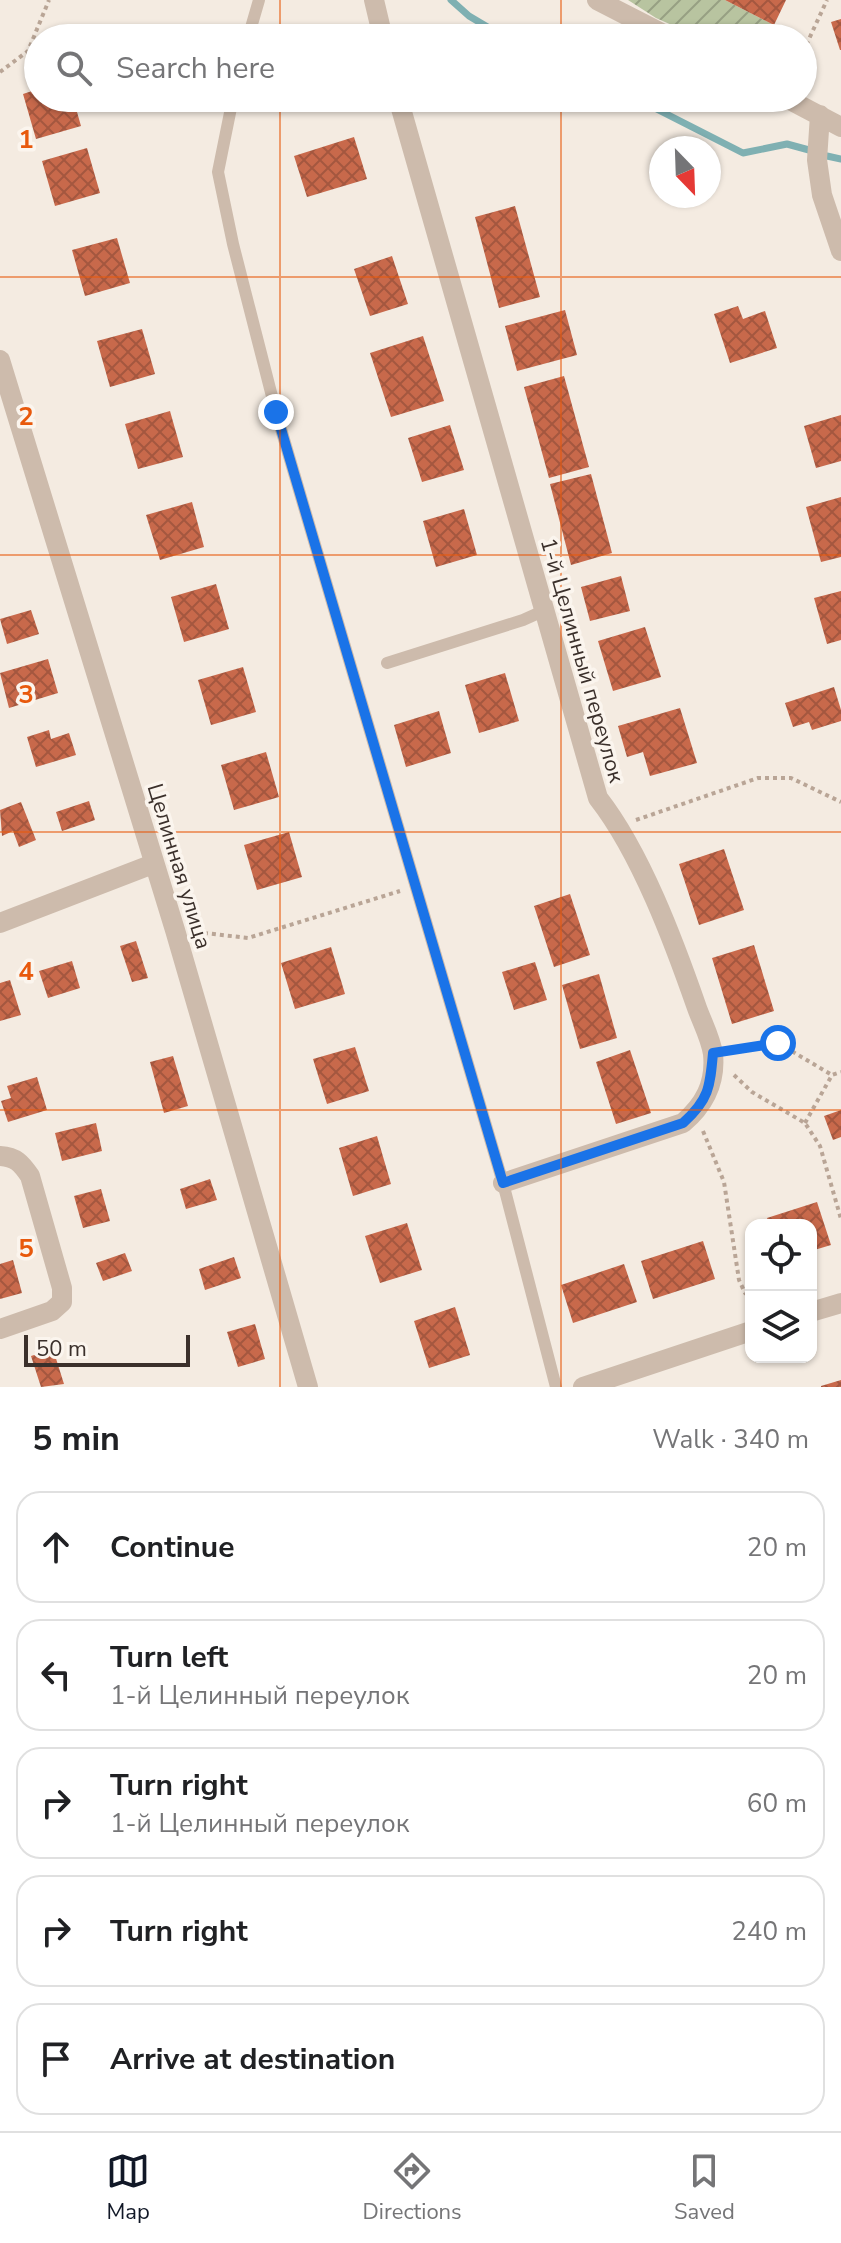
<!DOCTYPE html>
<html lang="en">
<head>
<meta charset="utf-8">
<style>
	body { margin:0; font-family:"Nunito Sans",sans-serif; background:#f6f6f6; color:#202124 }
	.controls { position:absolute; right:24px; bottom:24px; display:grid; overflow:hidden; border-radius:16px; box-shadow:0 2px 6px #0004 }
	.controls button { width:72px; height:72px; display:grid; place-items:center; padding:0; border:0; border-bottom:2px solid #e0e0e0; background:#fff; color:#202124; font:40px sans-serif }
	.compass { position:absolute; left:649px; top:136px; width:72px; height:72px; border-radius:50%; background:#fff; box-shadow:0 2px 6px #0004; rotate:157deg }
	.scale { position:absolute; left:24px; bottom:20px; width:166px; box-sizing:border-box; padding-left:8px; border:4px solid #3b302b; border-top:0; font-size:22px; line-height:28px; white-space:nowrap; color:#3b302b; -webkit-text-stroke:6px #fbf5ee; paint-order:stroke }
	.stop { position:absolute; width:24px; height:24px; margin:-18px; border:6px solid #1a73e8; border-radius:50%; background:#fff }
	.stop.end { background:#1a73e8; border-color:#fff; box-shadow:0 2px 8px #0008 }
	.list { margin:0; padding:0; list-style:none }
	h2 { display:flex; justify-content:space-between; align-items:center; height:104px; margin:0; padding:0 32px; font-size:34px }
	h2 small { font-size:26px; font-weight:400; color:#757577 }
	.list li { display:grid; grid-template-columns:52px 1fr auto; gap:24px; align-items:center; box-sizing:border-box; height:112px; margin:0 16px 16px; padding:0 16px; border:2px solid #e0e0e0; border-radius:24px }
	.list b { display:block; font-size:30px; white-space:nowrap }
	.list p { margin:0; font-size:26px; white-space:nowrap; color:#757577 }
	.list em { font-size:26px; font-style:normal; color:#757577 }
	.icon { flex:none; width:44px; height:44px; fill:none; stroke:currentColor; stroke-width:2; stroke-linecap:round; stroke-linejoin:round }
	.map { position:relative; flex:none; width:841px; height:1387px; overflow:hidden }
	.search { position:absolute; background:#fff; box-shadow:0 2px 6px #0004; left:24px; right:24px; top:24px; height:88px; display:flex; align-items:center; gap:20px; box-sizing:border-box; padding:0 28px; border-radius:44px; color:#757577; font-size:30px }
	.sheet { height:744px; background:#fff }
	nav { display:flex; justify-content:space-around; align-items:center; box-sizing:border-box; height:112px; border-top:2px solid #e0e0e0; background:#fff; font-size:22px; color:#757577 }
	nav a { display:grid; justify-items:center; gap:4px }
	nav .on { color:#111827 }
	.map>svg:first-child { display:block }
	.garden { fill:url(#garden-furrows) }
	.lines { fill:none; stroke-linecap:round; stroke-linejoin:round }
	.stream { stroke:#7fb0b2; stroke-width:7 }
	.building { fill:url(#building-cross-hatch) }
	.path { stroke:#b9a596; stroke-width:4; stroke-dasharray:4 4; stroke-linecap:butt }
	.service { stroke:#cdbbac; stroke-width:12 }
	.minor { stroke:#cdbbac; stroke-width:20 }
	.route { stroke:#1a73e8; stroke-width:10 }
	.grid { fill:none; stroke:#e8590c; stroke-width:2; stroke-opacity:0.55 }
	.labels { text-anchor:middle; stroke-width:7; stroke-linejoin:round; paint-order:stroke }
	.street-label { font-size:22px; fill:#3b302b; stroke:#fbf5ee }
	.grid-label { font-size:26px; text-anchor:middle; font-weight:bold; fill:#e8590c; stroke:#fbf5ee; stroke-width:7; stroke-linejoin:round; paint-order:stroke }
</style>
</head>
<body>
<div class="map">
<svg width="841" height="1387" viewBox="0 0 841 1387">
	<defs>
		<pattern id="garden-furrows" width="10" height="10" patternUnits="userSpaceOnUse" patternTransform="scale(2)"><rect width="10" height="10" fill="#b8c4a0"/><path d="M-1 1l2-2M0 10L10 0M9 11l2-2" fill="none" stroke="#97a083"/></pattern>
		<pattern id="building-cross-hatch" width="8" height="8" patternUnits="userSpaceOnUse" patternTransform="scale(2)"><rect width="8" height="8" fill="#c8694b"/><path d="M0 0l8 8M0 8l8-8" fill="none" stroke="#a4573f"/></pattern>
	</defs>
	<rect width="100%" height="100%" fill="#f4ebe1"/>
	<path class="garden" d="M628,0H725L774,25L767,38H701L656,18Z"/>
	<g class="lines">
		<path class="stream" d="M451,0L469,16L506,38
			M635,98L743,153L787,144L809,150
			M827,156L841,159"/>
	</g>
	<path class="building" d="M725,0H786L774,25Z
		M841,19V50H840L831,22Z
		M38,89V98H73L81,126L36,139L23,94Z
		M354,137L367,179L307,197L294,156Z
		M87,148L100,193L55,206L42,161Z
		M515,206L540,297L499,308L475,217Z
		M117,238L130,283L85,296L72,250Z
		M392,256L408,304L370,316L354,269Z
		M738,306L743,319L765,311L777,348L730,363L714,314Z
		M565,310L577,355L517,371L505,326Z
		M142,329L155,374L110,387L97,341Z
		M423,336L444,401L391,417L370,353Z
		M564,376L589,467L549,478L524,387Z
		M170,411L183,457L138,469L125,424Z
		M841,415V461L816,468L804,426Z
		M450,425L464,470L422,482L408,438Z
		M591,474L612,553L571,565L550,484Z
		M841,497V557L821,562L806,507Z
		M192,502L204,547L160,560L146,515Z
		M464,509L477,555L436,567L423,521Z
		M621,576L630,611L590,621L581,587Z
		M216,584L229,629L184,642L171,597Z
		M841,591V640L827,644L814,598Z
		M31,610L39,634L7,644L0,619Z
		M645,627L661,677L613,691L598,641Z
		M48,659L58,693L9,708L0,673Z
		M243,667L256,712L211,725L198,680Z
		M505,673L519,721L479,733L465,685Z
		M834,687L841,710V721L812,730L809,722L793,727L785,703Z
		M680,708L697,763L650,776L643,752L627,757L618,726Z
		M439,711L451,753L406,767L394,725Z
		M49,730L51,739L69,733L76,755L36,767L27,737Z
		M266,752L279,797L234,810L221,765Z
		M89,801L95,820L62,831L56,812Z
		M21,802L36,840L19,847L13,831L2,836L0,810Z
		M289,832L302,877L257,890L244,845Z
		M724,849L744,910L699,925L679,864Z
		M570,894L590,955L554,967L534,906Z
		M136,941L148,978L132,982L120,946Z
		M754,945L774,1011L732,1024L712,958Z
		M331,947L345,994L295,1009L281,963Z
		M72,961L80,988L48,998L39,971Z
		M535,962L547,1000L514,1010L502,972Z
		M599,974L617,1038L580,1049L562,985Z
		M10,980L21,1015L0,1021V983Z
		M355,1047L369,1091L327,1104L313,1059Z
		M630,1050L651,1113L616,1124L596,1062Z
		M173,1056L188,1106L164,1113L150,1062Z
		M37,1077L47,1110L8,1122L1,1101L11,1098L7,1086Z
		M841,1110V1137L833,1140L824,1116Z
		M96,1123L102,1151L62,1161L55,1133Z
		M377,1136L391,1184L353,1196L339,1148Z
		M210,1179L217,1200L186,1209L180,1189Z
		M101,1189L110,1221L83,1228L74,1196Z
		M817,1202L831,1245L811,1251V1225H770L767,1218Z
		M407,1223L422,1270L380,1283L365,1236Z
		M703,1241L715,1279L653,1299L641,1261Z
		M125,1253L132,1271L103,1281L96,1263Z
		M234,1257L241,1278L205,1290L199,1269Z
		M13,1260L22,1293L0,1299V1264Z
		M624,1264L637,1302L573,1323L561,1285Z
		M455,1307L470,1355L429,1368L414,1321Z
		M255,1324L265,1359L238,1367L227,1332Z
		M53,1349L64,1384L41,1387L31,1356Z
		M841,1380V1387H821V1386Z"/>
	<g class="lines">
		<path class="path" d="M803,52L827,0
			M0,72L28,51L49,0
			M636,820L758,778H791L841,802
			M196,932L248,938L400,891
			M731,1051L778,1043L832,1075
			M734,1075L752,1092L805,1123L820,1146L841,1219
			M805,1123L832,1075L841,1072
			M703,1131L724,1182L739,1280L745,1293L751,1298"/>
		<path class="service" d="M248,38L259,0
			M233,98L218,172L233,244L276,412L503,1183L556,1387
			M387,663L523,620L543,611"/>
		<path class="minor" d="M374,0L383,38
			M597,0L671,38
			M398,98L598,798C641,853 674,942 697,1008C702,1022 711,1039 713,1054C716,1084 704,1105 683,1123L503,1183
			M786,98L841,127
			M820,115L817,160L822,195L841,251
			M0,360L175,930L308,1387
			M0,923L153,864
			M0,1156C16,1157 21,1163 30,1176L62,1288V1302L52,1311L0,1329
			M811,1312L841,1303
			M583,1387L751,1331"/>
	</g>
	<g class="lines">
		<path class="route" d="M276,412L503,1183L683,1123C709,1100 710,1087 713,1053L778,1043"/>
	</g>
	<path class="grid" d="M280,0V38M561,0V38M280,98V1387M561,98V1387M0,277H841M0,555H841M0,832H841M0,1110H841"/>
	<g class="labels">
		<g class="street-label">
			<text transform="translate(583 660) rotate(74)" y="8">1-й Целинный переулок</text>
			<text transform="translate(180 866) rotate(73)" y="8">Целинная улица</text>
		</g>
	</g>
	<g class="grid-label">
		<text x="26" y="148">1</text>
		<text x="26" y="425">2</text>
		<text x="26" y="703">3</text>
		<text x="26" y="980">4</text>
		<text x="26" y="1257">5</text>
	</g>
</svg>
<div class="controls">
<button><svg class="icon" aria-label="locate" viewBox="0 0 24 24"><circle cx="12" cy="12" r="6"/><path d="M12 2v4M12 18v4M2 12h4M18 12h4"/></svg></button>
<button><svg class="icon" aria-label="layers" viewBox="0 0 24 24"><path d="M12 4l9 5-9 5-9-5zM3 14l9 5 9-5"/></svg></button>
</div>
<svg class="compass" viewBox="-18 -18 36 36"><path d="M0-13l5 13h-10z" fill="#e53935"/><path d="M0 13l5-13h-10z" fill="#757577"/></svg>
<div class="scale">50 m</div>
<div class="stop" style="left:778px;top:1043px"></div>
<div class="stop end" style="left:276px;top:412px"></div>
<div class="search"><svg class="icon" aria-label="search" viewBox="0 0 24 24"><circle cx="10" cy="10" r="6"/><path d="M15 15l6 6"/></svg>Search here</div>
</div>
<section class="sheet">
<h2>5 min<small>Walk · 340 m</small></h2>
<ul class="list">
<li><svg class="icon" aria-label="ahead" viewBox="0 0 24 24"><path d="M12 20V5M6 11l6-6 6 6"/></svg><div><b>Continue</b></div><em>20 m</em></li>
<li><svg class="icon" aria-label="left" viewBox="0 0 24 24"><path d="M17 20v-9H6M10 6l-5 5 5 5"/></svg><div><b>Turn left</b><p>1-й Целинный переулок</p></div><em>20 m</em></li>
<li><svg class="icon" aria-label="right" viewBox="0 0 24 24"><path d="M7 20v-9h11M14 6l5 5-5 5"/></svg><div><b>Turn right</b><p>1-й Целинный переулок</p></div><em>60 m</em></li>
<li><svg class="icon" aria-label="right" viewBox="0 0 24 24"><path d="M7 20v-9h11M14 6l5 5-5 5"/></svg><div><b>Turn right</b></div><em>240 m</em></li>
<li><svg class="icon" aria-label="arrive" viewBox="0 0 24 24"><path d="M6 21V4h12l-3 4 3 4H6"/></svg><div><b>Arrive at destination</b></div></li>
</ul>
</section>
<nav>
<a class="on"><svg class="icon" aria-label="map" viewBox="0 0 24 24"><path d="M3 6l6-2 6 2 6-2v14l-6 2-6-2-6 2zM9 4v14M15 6v14"/></svg>Map</a>
<a><svg class="icon" aria-label="directions" viewBox="0 0 24 24"><path d="M12 3l9 9-9 9-9-9zM9 14v-3h6M13 9l2 2-2 2"/></svg>Directions</a>
<a><svg class="icon" aria-label="saved" viewBox="0 0 24 24"><path d="M7 4h10v16l-5-4-5 4z"/></svg>Saved</a>
</nav>
</body>
</html>
